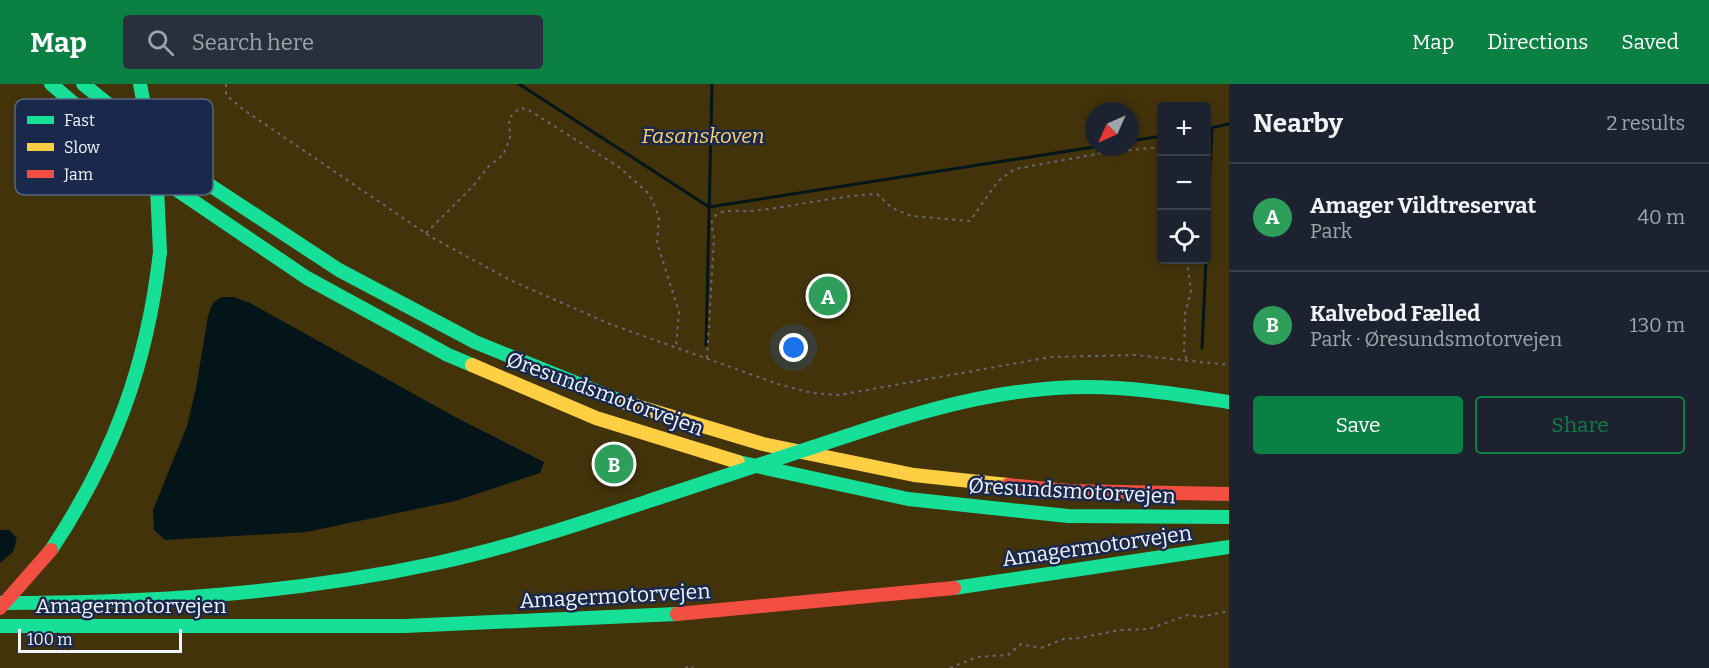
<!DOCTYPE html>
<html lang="en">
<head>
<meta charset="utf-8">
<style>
	body { margin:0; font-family:Bitter,serif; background:#292f3c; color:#f1f3f6 }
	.controls { position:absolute; right:18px; top:18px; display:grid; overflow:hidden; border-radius:6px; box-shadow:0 3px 9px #0003 }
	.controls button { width:54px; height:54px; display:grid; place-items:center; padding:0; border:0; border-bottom:2px solid #3a3f4c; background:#1c2230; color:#f1f3f6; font:30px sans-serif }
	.compass { position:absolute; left:1085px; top:18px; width:54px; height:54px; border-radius:50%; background:#1c2230; box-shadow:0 3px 9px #0003; rotate:225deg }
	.scale { position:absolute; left:18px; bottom:15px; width:164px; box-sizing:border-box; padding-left:6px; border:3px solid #f1f5fe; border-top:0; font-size:16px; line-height:21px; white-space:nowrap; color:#f1f5fe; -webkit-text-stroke:4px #1a294b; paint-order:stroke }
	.you { position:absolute; left:794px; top:264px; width:21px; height:21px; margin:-15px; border:4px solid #fff; border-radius:50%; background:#1a73e8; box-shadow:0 0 0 9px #1a73e833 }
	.badge { display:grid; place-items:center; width:39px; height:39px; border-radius:50%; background:#0b8043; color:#fff; font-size:20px; font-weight:700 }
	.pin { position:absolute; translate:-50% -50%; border:3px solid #fff; box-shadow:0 2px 6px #0006 }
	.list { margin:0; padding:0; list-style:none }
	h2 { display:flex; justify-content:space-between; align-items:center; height:78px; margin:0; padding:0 24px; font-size:26px }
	h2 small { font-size:20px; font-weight:400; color:#a0a4ab }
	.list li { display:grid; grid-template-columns:39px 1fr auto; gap:18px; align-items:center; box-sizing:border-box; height:108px; padding:0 24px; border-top:2px solid #3a3f4c }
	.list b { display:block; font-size:22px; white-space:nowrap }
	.list p { margin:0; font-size:20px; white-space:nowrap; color:#a0a4ab }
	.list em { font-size:20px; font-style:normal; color:#a0a4ab }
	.actions { display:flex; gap:12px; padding:18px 24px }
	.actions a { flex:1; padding:14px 0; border:2px solid #0b8043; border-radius:6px; text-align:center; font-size:21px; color:#0b8043 }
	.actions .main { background:#0b8043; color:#fff }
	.icon { flex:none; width:33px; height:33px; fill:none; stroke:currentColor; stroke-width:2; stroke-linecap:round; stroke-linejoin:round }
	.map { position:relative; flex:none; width:1229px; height:584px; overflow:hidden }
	header { display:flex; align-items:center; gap:36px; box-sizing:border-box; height:84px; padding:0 30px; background:#0b8043; color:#fff }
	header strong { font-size:28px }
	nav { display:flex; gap:33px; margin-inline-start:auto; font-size:21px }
	.search { width:420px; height:54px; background:#292f3c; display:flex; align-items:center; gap:15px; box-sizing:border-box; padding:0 21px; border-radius:6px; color:#a0a4ab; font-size:22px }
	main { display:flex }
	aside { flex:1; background:#1c2230 }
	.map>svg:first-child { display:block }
	.green { fill:#42330b; fill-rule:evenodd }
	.water { fill:#041519 }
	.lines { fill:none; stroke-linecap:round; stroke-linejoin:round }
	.stream { stroke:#041519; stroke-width:3 }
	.path { stroke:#6b6970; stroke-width:2; stroke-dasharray:3 4.5; stroke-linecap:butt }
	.fast { stroke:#16e098; stroke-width:14 }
	.slow { stroke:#ffcf43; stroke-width:14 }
	.jam { stroke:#f24e42; stroke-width:14 }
	.fast-bridge { stroke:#16e098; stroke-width:14 }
	.jam-bridge { stroke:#f24e42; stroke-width:14 }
	.labels { text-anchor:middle; stroke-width:5; stroke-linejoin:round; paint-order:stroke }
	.park-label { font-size:21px; font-style:italic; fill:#ffd065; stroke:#1a294b }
	.street-label { font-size:21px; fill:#f1f5fe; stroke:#1a294b }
	.key { fill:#1a294b; stroke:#5a6681; stroke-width:1.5 }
	.key-label { font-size:16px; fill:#f1f5fe }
</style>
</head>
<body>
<header>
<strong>Map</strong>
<div class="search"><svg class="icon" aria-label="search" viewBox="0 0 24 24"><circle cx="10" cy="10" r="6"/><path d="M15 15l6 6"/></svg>Search here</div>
<nav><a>Map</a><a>Directions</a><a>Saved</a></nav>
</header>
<main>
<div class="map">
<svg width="1229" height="584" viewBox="0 0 1229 584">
	<rect width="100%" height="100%" fill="#252d40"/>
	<path class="green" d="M0,0H1229V584H0ZM1162,22H1206V176H1162ZM1094,27H1130V63H1094Z"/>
	<path class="water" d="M221,213H234L250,219L457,334L544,378L540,389L455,417L306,448L165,456L154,446L153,426L187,342L196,304L208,232L213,219Z
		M0,446H9L17,454L13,468L0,479Z"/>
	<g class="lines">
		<path class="stream" d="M519,0L709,123L1094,63
			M1206,45L1229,40
			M1130,57L1162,52
			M1206,164L1212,45
			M706,261L712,0
			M1202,264L1206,176"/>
		<path class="path" d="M226,0V11L244,26L431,153L512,197L610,240L778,300L812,309L839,311L1051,273L1135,271L1229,281
			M426,149L473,102L488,83L503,71L510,55L509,34L520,24L527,25L619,83L650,111L659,133L657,159L679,228L676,262
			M1187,176L1191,207L1185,230L1184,270L1187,275
			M707,274L714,154C713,147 709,137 715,132C724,124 741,128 751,127C793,123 834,112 877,110L892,124L911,132L970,137L998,97L1015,85L1102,69L1162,63
			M685,584L691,582L693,584
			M950,584L977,573L1008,571L1021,560L1041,564L1066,554L1074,555L1120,546L1149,545L1188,531L1200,533L1229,527"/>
		<path class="fast" d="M51,0L174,104L307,194L448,271L472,281
			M83,0L208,100L339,186L475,258L623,318
			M871,344C941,321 1013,303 1087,303C1135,303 1182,311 1229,318
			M738,378L908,415L1068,432L1229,433
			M51,466C114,371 147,282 160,168
			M954,504L1229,463
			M0,519C147,519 293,510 437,479C515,462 591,436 667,411
			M0,542H405L677,530"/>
		<path class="slow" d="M472,281L596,334L738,378
			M623,318L763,360L914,391L1008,401"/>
		<path class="jam" d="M1008,401L1069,407L1229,410
			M677,530L954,504"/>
		<path class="fast-bridge" d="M140,0L156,83L160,168
			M667,411L871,344"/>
		<path class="jam-bridge" d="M0,524L51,466"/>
	</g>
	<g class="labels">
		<g class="park-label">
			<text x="703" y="59">Fasanskoven</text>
		</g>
		<g class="street-label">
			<text transform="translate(605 310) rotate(20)" y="7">Øresundsmotorvejen</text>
			<text transform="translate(1072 407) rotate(3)" y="7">Øresundsmotorvejen</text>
			<text transform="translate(1097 462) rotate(-8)" y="7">Amagermotorvejen</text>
			<text transform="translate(615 512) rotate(-3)" y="7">Amagermotorvejen</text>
			<text x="131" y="529">Amagermotorvejen</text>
		</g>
	</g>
	<rect x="15" y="15" width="198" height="96" rx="9" class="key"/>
	<rect x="27" y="32" width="27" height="8" fill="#16e098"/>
	<rect x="27" y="59" width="27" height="8" fill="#ffcf43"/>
	<rect x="27" y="86" width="27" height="8" fill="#f24e42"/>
	<g class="key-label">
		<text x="64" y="42">Fast</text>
		<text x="64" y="69">Slow</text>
		<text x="64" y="96">Jam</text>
	</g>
</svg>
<div class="controls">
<button>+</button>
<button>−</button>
<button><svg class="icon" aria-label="locate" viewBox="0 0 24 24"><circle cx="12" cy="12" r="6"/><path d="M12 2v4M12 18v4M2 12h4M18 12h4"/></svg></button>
</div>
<svg class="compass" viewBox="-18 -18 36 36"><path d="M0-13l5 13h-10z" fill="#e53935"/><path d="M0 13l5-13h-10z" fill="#a0a4ab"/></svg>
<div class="scale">100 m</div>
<div class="you"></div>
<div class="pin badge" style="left:828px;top:212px;background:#2e9e5b">A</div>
<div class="pin badge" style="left:614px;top:380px;background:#2e9e5b">B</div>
</div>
<aside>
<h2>Nearby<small>2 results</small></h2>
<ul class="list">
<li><span class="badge" style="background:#2e9e5b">A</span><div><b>Amager Vildtreservat</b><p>Park</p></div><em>40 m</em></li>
<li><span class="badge" style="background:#2e9e5b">B</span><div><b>Kalvebod Fælled</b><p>Park · Øresundsmotorvejen</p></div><em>130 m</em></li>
</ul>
<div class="actions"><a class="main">Save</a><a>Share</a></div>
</aside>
</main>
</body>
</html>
